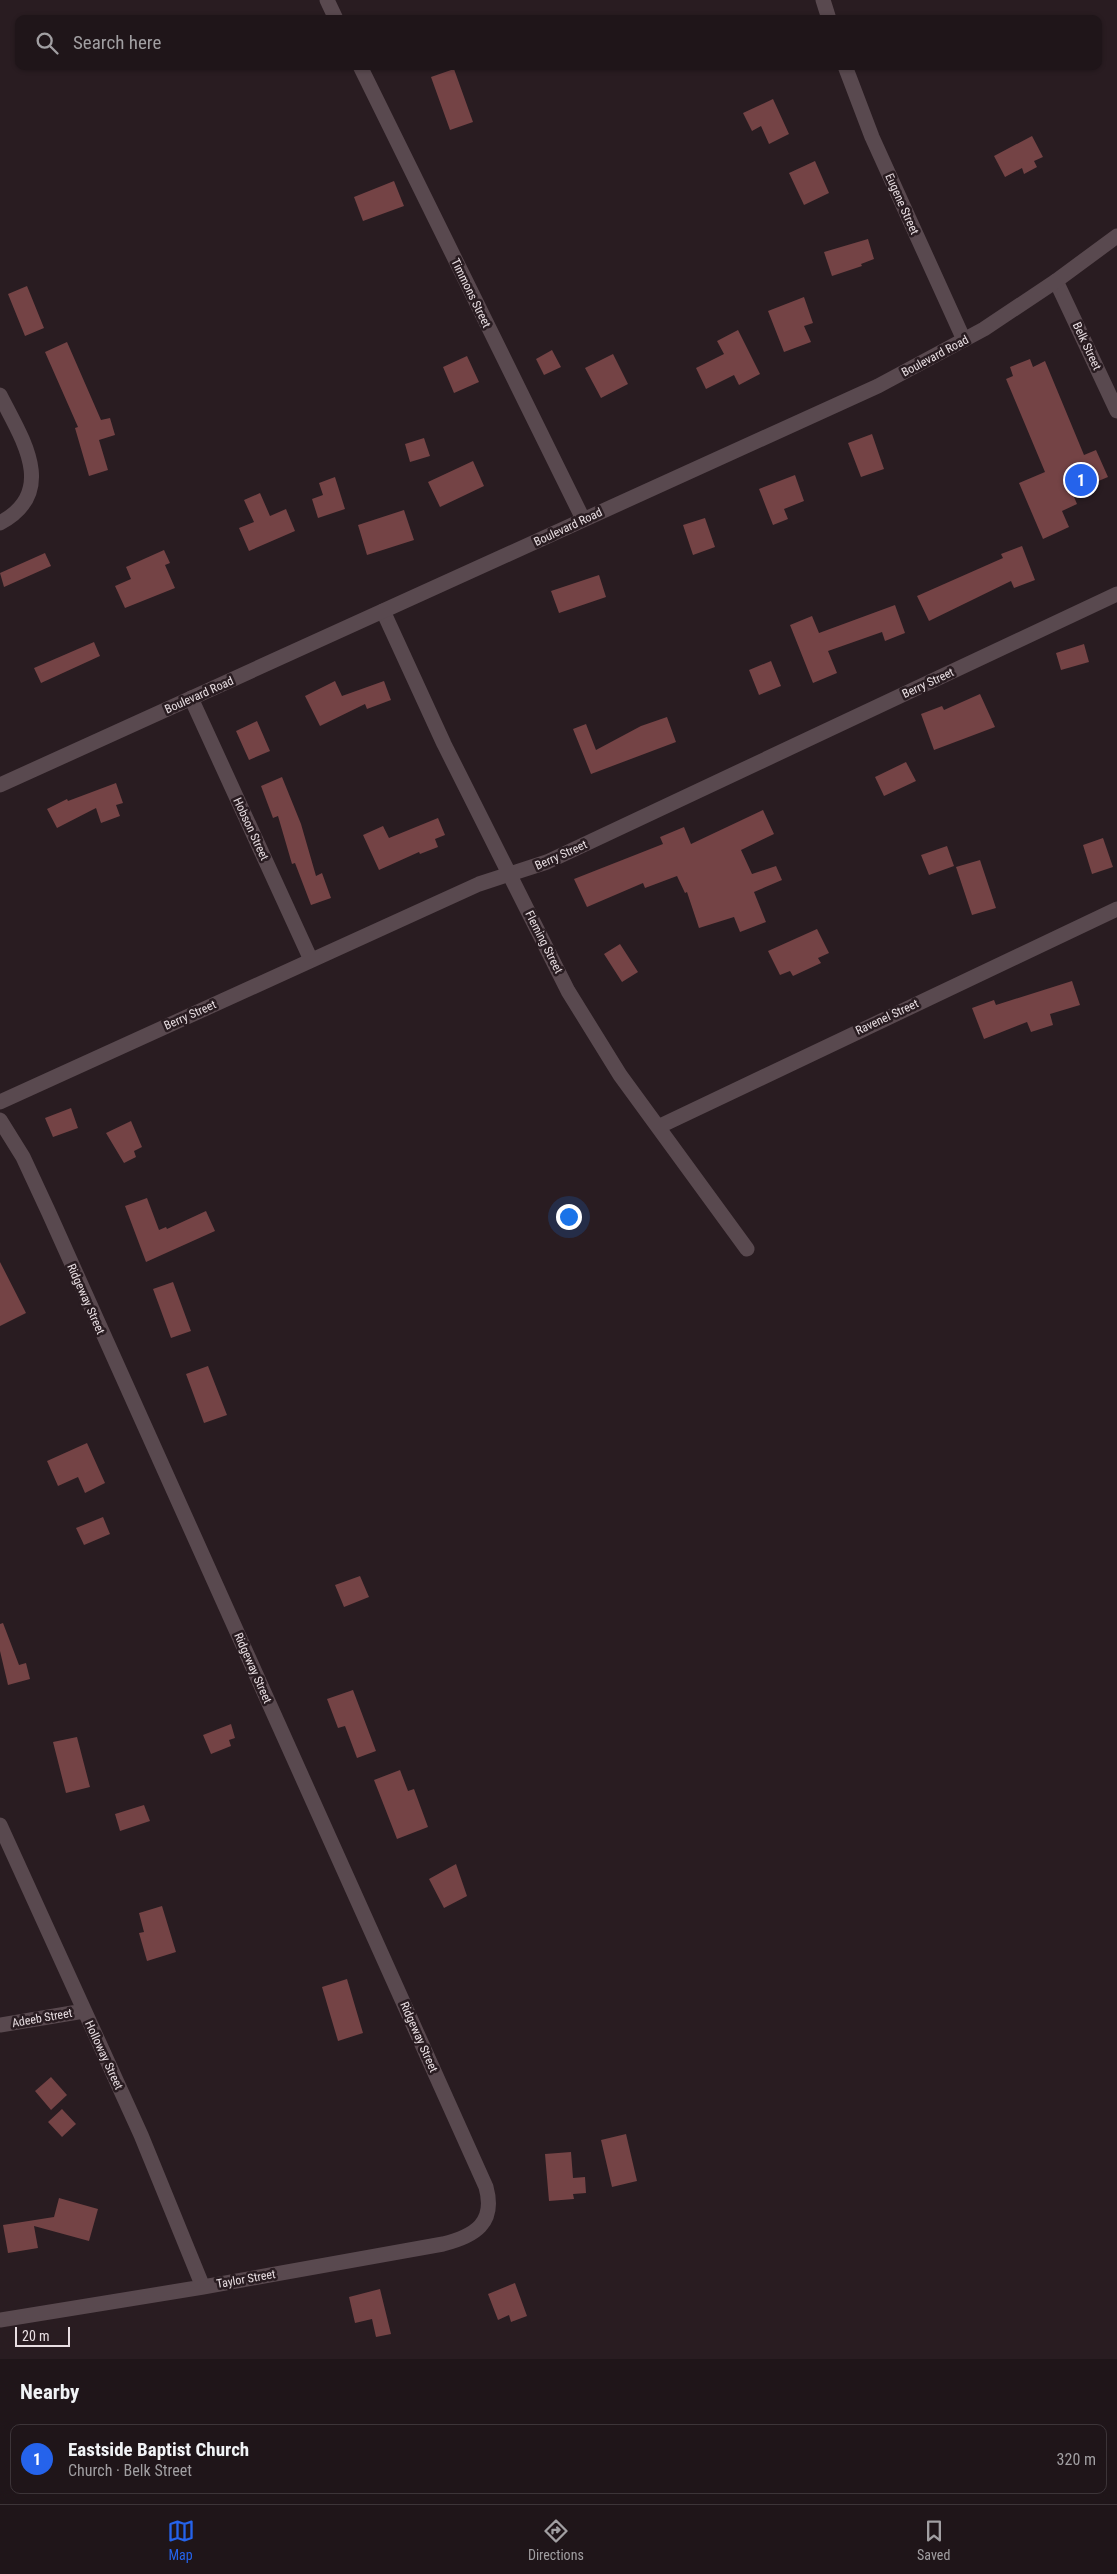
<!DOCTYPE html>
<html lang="en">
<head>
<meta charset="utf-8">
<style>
	body { margin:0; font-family:"Roboto Condensed",sans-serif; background:#2c2226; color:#f1f3f6 }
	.scale { position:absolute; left:15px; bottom:12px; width:55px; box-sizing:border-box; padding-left:5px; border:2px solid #e8dee2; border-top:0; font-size:14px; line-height:18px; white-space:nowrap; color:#e8dee2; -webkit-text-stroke:4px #291c21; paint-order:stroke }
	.you { position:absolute; left:568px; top:1216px; width:18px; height:18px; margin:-12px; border:4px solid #fff; border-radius:50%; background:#1a73e8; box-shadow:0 0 0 8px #1a73e833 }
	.badge { display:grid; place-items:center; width:32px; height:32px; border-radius:50%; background:#2563eb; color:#fff; font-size:16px; font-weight:700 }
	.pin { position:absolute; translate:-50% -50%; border:2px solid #fff; box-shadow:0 1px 5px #0006 }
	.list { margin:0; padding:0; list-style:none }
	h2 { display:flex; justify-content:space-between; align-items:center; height:65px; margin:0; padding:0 20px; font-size:21px }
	h2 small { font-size:16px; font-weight:400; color:#a19fa2 }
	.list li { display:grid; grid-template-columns:32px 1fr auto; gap:15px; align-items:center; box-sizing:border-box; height:70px; margin:0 10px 10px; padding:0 10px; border:1px solid #3c3438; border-radius:10px }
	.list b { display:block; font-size:19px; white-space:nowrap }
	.list p { margin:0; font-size:16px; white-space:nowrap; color:#a19fa2 }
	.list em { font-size:16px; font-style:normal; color:#a19fa2 }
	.icon { flex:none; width:28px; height:28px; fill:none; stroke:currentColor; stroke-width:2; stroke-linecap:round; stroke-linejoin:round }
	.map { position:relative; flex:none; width:1117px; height:2359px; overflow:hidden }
	.search { position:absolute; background:#1f1519; box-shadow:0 1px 4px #0004; left:15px; right:15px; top:15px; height:55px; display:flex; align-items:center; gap:12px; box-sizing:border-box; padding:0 18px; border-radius:10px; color:#a19fa2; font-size:19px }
	.sheet { height:145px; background:#1f1519 }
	nav { display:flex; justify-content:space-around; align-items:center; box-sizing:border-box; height:70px; border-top:1px solid #3c3438; background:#1f1519; font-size:14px; color:#a19fa2 }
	nav a { display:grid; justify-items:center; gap:2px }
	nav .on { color:#2563eb }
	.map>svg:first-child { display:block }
	.building { fill:#744345 }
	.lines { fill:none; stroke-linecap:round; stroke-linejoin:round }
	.street { stroke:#59494f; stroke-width:15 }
	.secondary { stroke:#59494f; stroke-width:15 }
	.labels { text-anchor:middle; stroke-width:5; stroke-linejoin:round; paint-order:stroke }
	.street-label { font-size:12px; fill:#e8dee2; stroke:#291c21 }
</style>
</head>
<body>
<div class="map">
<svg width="1117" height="2359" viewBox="0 0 1117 2359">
	<rect width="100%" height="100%" fill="#291c21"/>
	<path class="building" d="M454,69L473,122L450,130L431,77Z
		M773,99L789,134L769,144L761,126L752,131L743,113Z
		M1032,136L1043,157L1034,161L1037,167L1024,174L1022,168L1005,177L994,156Z
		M815,161L829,193L804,205L789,173Z
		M394,181L404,206L363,221L354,197Z
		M868,239L874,259L861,264L862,266L832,276L824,252Z
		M27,286L44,328L25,336L8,294Z
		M804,297L813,323L804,326L811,342L784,352L768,311Z
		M738,330L760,374L739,385L734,375L706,389L696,368L724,354L717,341Z
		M67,342L101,420L110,418L115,435L99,440L108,470L89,476L75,428L78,427L45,352Z
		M552,350L561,367L544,375L536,359Z
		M613,354L628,384L601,398L585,368Z
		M467,356L479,382L454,393L443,367Z
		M1030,359L1033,367L1045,361L1084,455L1096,450L1108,477L1072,492L1077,504L1062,511L1069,527L1043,539L1019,483L1045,472L1006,379L1013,376L1010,367Z
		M872,434L884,469L861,477L848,443Z
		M424,438L430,456L410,462L405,444Z
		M473,461L484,486L440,507L428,482Z
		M795,475L804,501L784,509L788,519L773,525L759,489Z
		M335,477L345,509L318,518L312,499L323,495L319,483Z
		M260,493L270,516L286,509L295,531L249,551L239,528L254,522L244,500Z
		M404,510L414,540L367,555L358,525Z
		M705,518L715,547L693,555L683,525Z
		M1022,546L1035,580L1014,588L1011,581L929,621L917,596L1003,558L1001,554Z
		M164,550L170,563L165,565L175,588L125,608L115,586L131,579L126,567Z
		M45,553L51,566L4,587L0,573Z
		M599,575L606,597L559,613L551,591Z
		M895,605L905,633L885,641L882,632L828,651L837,673L813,683L790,625L812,616L819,633Z
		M94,642L100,656L41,683L34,668Z
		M1084,644L1089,662L1061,670L1056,653Z
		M771,661L781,686L759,695L749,670Z
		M335,681L342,696L384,681L391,700L367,709L365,704L320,726L305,696Z
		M980,694L995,727L934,750L921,714L942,706L944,710Z
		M667,717L676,742L591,774L573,729L586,724L596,750L641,726Z
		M257,721L270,751L249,760L236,731Z
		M906,762L916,781L884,796L875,777Z
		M282,777L301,824L316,876L322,873L331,898L311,905L295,863L292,864L278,816L273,818L261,786Z
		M116,783L123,803L116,805L120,816L101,823L96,808L57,828L47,809L67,799L68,801Z
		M763,810L774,834L741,850L752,874L776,866L782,880L754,892L766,922L740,932L734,917L699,928L687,892L685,893L677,876L645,888L643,883L587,907L574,879L663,844L660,837L684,827L691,844Z
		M438,818L445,835L435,839L438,847L420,854L419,852L379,870L363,835L383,826L389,838Z
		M1103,838L1113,867L1092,874L1083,845Z
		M947,846L954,866L929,875L921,855Z
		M980,860L996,908L972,915L956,867Z
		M817,929L829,953L818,958L821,963L793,976L790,971L780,975L768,951Z
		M620,944L638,972L622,982L604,954Z
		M1072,981L1080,1005L1050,1014L1053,1025L1031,1032L1027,1022L984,1039L972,1008L994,1000L996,1005Z
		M71,1108L78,1128L53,1137L45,1118Z
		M131,1121L142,1147L134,1151L136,1157L124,1163L106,1133Z
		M147,1198L159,1230L166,1227L167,1229L206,1211L215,1231L146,1262L125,1206Z
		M0,1262L26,1313L0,1326Z
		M173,1282L191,1331L171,1338L153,1289Z
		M208,1366L227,1415L204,1423L186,1374Z
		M87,1443L105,1483L85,1493L78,1477L58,1486L47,1461Z
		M103,1517L110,1534L84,1545L76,1528Z
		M360,1576L369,1597L344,1607L335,1585Z
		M3,1623L19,1665L26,1663L30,1679L8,1685L0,1651V1624Z
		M353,1690L376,1751L357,1758L345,1726L338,1728L327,1699Z
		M231,1724L235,1738L229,1740L231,1746L211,1754L203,1735Z
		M77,1737L90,1787L66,1793L53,1742Z
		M400,1770L408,1791L414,1789L428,1827L397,1839L374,1780Z
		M144,1805L150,1821L120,1831L115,1814Z
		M456,1864L467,1896L444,1908L429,1879Z
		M162,1906L176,1952L147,1961L139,1933L144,1932L139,1913Z
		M347,1979L363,2033L338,2041L322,1987Z
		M51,2077L67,2095L51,2110L35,2091Z
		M62,2109L76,2124L62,2137L48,2122Z
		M626,2134L637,2181L612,2187L601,2140Z
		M571,2152L573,2178L585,2177L586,2193L573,2194L574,2199L549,2201L545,2154Z
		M59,2198L98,2209L89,2241L34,2226L38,2248L8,2253L3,2225L54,2217Z
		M515,2283L527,2316L511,2322L509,2315L498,2320L488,2294Z
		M380,2289L391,2334L376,2337L372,2319L355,2323L349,2297Z"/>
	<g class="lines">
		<path class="street" d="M327,0L336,19
			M823,0L829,19
			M360,66L583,519
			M845,66L872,137L964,340
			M1056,281L1117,411
			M0,395C21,437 59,491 0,523
			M383,611L444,744L568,991L620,1075L747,1249
			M191,698L311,960
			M0,1102L479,884L547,862L1117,594
			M0,1120L23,1157L49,1213L486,2187C496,2223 475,2236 443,2244L203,2287L0,2320
			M658,1127L1117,909
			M0,1825L141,2135L203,2287
			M0,2025L84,2011"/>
		<path class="secondary" d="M0,785L878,386L984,329L1056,281L1117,236"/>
	</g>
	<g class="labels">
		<g class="street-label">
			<text transform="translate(902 204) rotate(66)" y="4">Eugene Street</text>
			<text transform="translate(471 293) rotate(64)" y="4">Timmons Street</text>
			<text transform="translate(1087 346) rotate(65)" y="4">Belk Street</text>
			<text transform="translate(935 356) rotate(-28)" y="4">Boulevard Road</text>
			<text transform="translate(568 527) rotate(-25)" y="4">Boulevard Road</text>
			<text transform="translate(928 683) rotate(-25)" y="4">Berry Street</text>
			<text transform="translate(199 695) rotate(-24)" y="4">Boulevard Road</text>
			<text transform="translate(251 829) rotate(65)" y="4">Hobson Street</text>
			<text transform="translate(561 855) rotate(-24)" y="4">Berry Street</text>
			<text transform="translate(544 942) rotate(63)" y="4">Fleming Street</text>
			<text transform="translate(190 1015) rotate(-24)" y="4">Berry Street</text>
			<text transform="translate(887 1017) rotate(-25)" y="4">Ravenel Street</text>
			<text transform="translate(86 1299) rotate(66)" y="4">Ridgeway Street</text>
			<text transform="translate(253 1668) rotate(66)" y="4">Ridgeway Street</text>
			<text transform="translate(42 2018) rotate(-10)" y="4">Adeeb Street</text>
			<text transform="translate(419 2037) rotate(66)" y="4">Ridgeway Street</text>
			<text transform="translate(104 2055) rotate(65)" y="4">Holloway Street</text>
			<text transform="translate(246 2279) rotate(-10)" y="4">Taylor Street</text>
		</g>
	</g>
</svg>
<div class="scale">20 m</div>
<div class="you"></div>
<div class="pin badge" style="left:1081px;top:480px">1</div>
<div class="search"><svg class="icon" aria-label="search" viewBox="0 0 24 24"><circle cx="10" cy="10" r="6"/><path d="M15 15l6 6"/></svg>Search here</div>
</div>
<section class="sheet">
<h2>Nearby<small></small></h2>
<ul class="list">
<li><span class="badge">1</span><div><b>Eastside Baptist Church</b><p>Church · Belk Street</p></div><em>320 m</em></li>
</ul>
</section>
<nav>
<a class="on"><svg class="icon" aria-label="map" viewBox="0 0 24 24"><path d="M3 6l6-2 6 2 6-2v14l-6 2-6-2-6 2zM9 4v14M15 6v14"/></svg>Map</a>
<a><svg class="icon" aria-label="directions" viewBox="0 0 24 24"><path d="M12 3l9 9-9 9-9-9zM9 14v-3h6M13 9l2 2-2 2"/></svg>Directions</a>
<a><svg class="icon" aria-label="saved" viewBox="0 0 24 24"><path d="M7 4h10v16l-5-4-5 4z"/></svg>Saved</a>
</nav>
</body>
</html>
